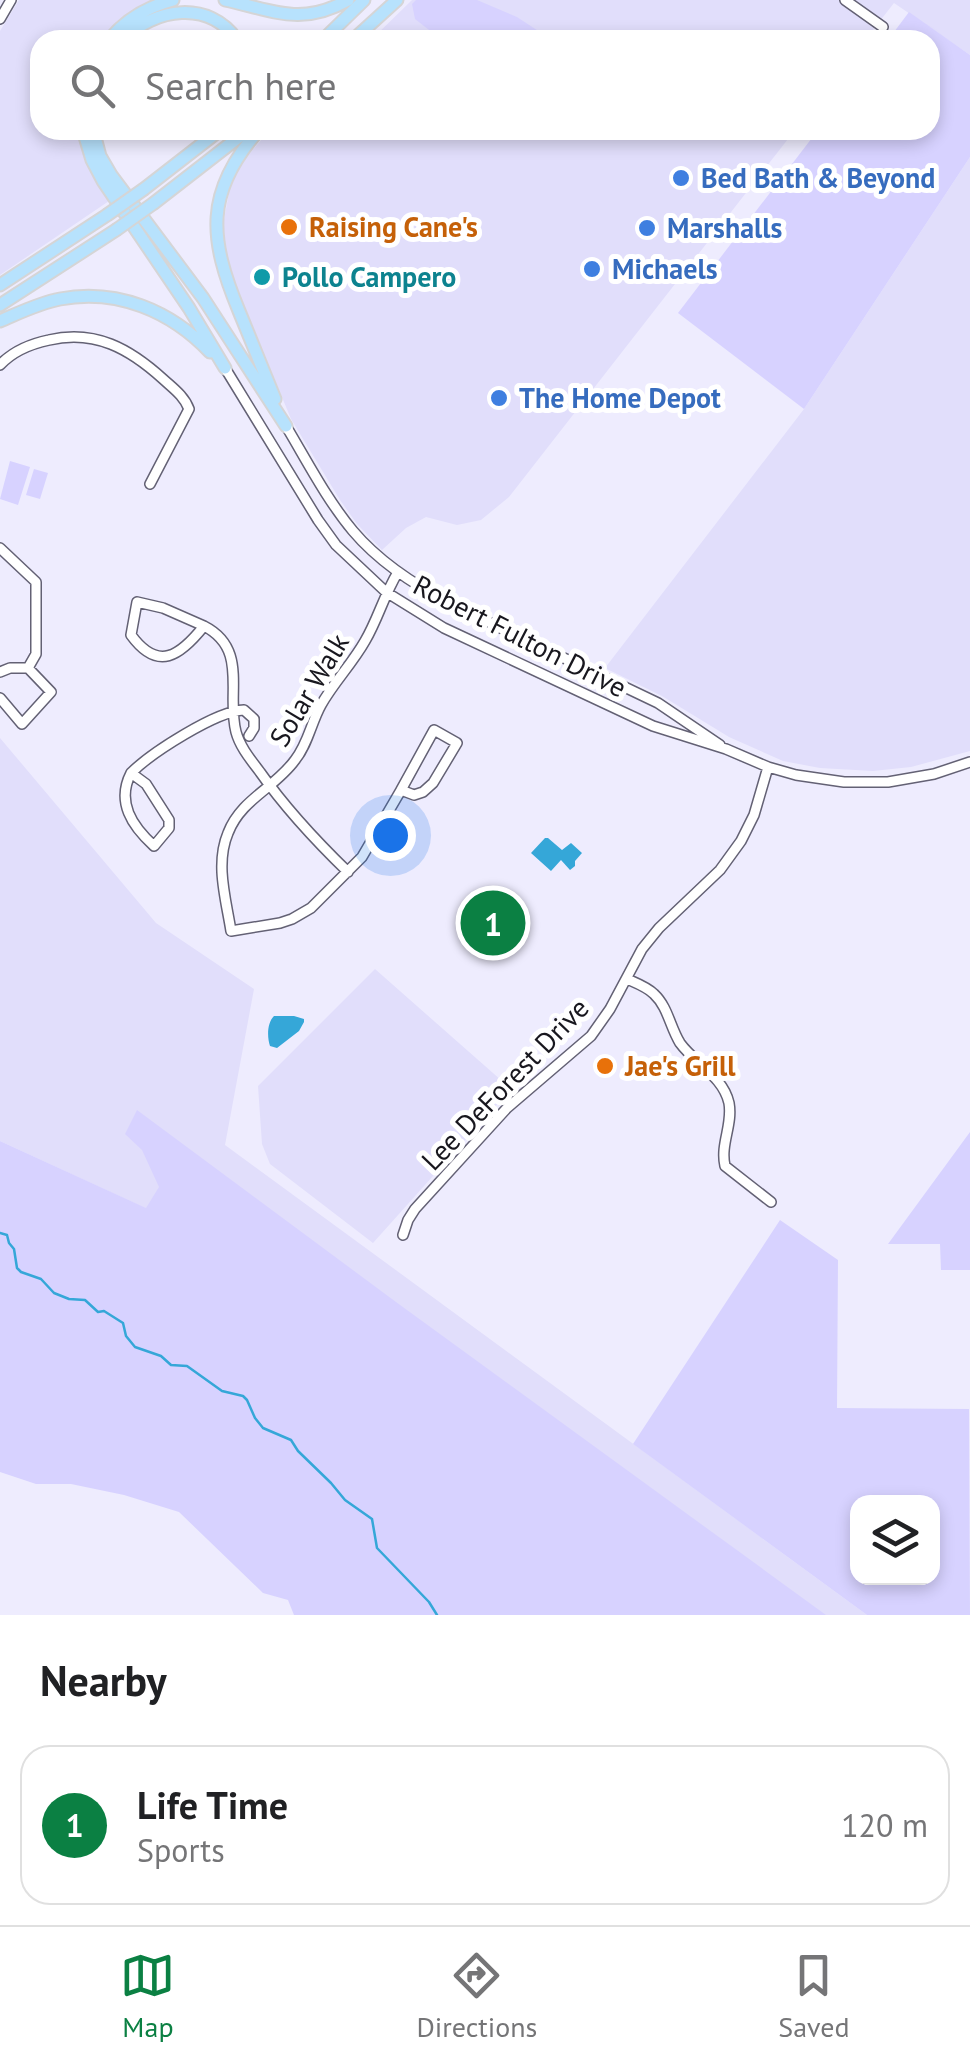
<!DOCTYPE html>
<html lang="en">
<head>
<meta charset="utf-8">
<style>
	body { margin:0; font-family:"PT Sans",sans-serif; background:#f6f6f6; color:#202124 }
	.controls { position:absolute; right:30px; bottom:30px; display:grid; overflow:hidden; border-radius:20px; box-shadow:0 5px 15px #0003 }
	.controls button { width:90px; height:90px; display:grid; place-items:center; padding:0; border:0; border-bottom:2px solid #e0e0e0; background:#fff; color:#202124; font:50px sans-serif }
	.you { position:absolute; left:390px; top:835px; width:35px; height:35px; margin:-25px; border:8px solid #fff; border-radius:50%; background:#1a73e8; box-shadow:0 0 0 15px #1a73e833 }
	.badge { display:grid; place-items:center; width:65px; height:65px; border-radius:50%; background:#0b8043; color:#fff; font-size:32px; font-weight:700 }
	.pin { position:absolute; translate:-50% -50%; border:5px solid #fff; box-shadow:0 2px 10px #0006 }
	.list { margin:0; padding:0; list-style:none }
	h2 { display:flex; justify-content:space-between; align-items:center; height:130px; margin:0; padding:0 40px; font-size:42px }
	h2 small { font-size:32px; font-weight:400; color:#757577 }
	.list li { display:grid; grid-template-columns:65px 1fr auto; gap:30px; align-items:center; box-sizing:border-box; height:160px; margin:0 20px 20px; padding:0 20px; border:2px solid #e0e0e0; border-radius:30px }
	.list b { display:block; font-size:38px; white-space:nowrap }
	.list p { margin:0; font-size:32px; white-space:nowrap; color:#757577 }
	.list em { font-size:32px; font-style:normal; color:#757577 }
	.icon { flex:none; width:55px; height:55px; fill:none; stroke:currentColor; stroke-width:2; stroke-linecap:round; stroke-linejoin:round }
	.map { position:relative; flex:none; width:970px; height:1615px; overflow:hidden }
	.search { position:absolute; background:#fff; box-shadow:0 5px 15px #0003; left:30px; right:30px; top:30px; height:110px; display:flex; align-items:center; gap:25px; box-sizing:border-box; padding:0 35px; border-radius:30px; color:#757577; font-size:38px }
	.sheet { height:310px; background:#fff }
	nav { display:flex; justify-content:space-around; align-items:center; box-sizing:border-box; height:140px; border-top:2px solid #e0e0e0; background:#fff; font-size:28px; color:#757577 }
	nav a { display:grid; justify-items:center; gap:5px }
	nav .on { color:#0b8043 }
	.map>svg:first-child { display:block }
	.built { fill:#e1defb }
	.green { fill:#d7d2ff; fill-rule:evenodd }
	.water { fill:#35a7d8 }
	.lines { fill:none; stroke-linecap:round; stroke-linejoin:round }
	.stream { stroke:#35a7d8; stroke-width:2.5 }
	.minor-casing { stroke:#636174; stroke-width:12 }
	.major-casing { stroke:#d5d5d6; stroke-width:15 }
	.minor { stroke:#fff; stroke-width:9 }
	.major { stroke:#b7e2fd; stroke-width:11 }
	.major-bridge-casing { stroke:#d5d5d6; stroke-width:15; stroke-linecap:butt }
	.major-bridge { stroke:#b7e2fd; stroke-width:11 }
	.shop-dot { fill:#3f7fe0; stroke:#fff; stroke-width:4 }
	.food-dot { fill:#e8710a; stroke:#fff; stroke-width:4 }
	.culture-dot { fill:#0f9aa8; stroke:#fff; stroke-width:4 }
	.labels { text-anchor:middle; stroke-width:10; stroke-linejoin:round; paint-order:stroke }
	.shop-label { font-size:28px; font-weight:bold; fill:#366cbe; stroke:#fff; text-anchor:start }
	.food-label { font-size:28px; font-weight:bold; fill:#c56008; stroke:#fff; text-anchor:start }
	.culture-label { font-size:28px; font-weight:bold; fill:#0d838f; stroke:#fff; text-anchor:start }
	.street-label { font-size:28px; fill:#18171e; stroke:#fff }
</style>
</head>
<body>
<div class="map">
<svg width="970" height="1615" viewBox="0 0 970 1615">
	<rect width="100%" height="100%" fill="#eeecfe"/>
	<path class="built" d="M19,0H153L128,13L101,40H40V130H77L86,163L109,201L0,275V31Z
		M412,0H970V55L894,3L865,40H371Z
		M270,130H795L509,497L481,520L457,525L426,517L406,528L382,550L357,524L340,500L291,419L228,266L223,225L230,187L242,162Z
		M970,157V751L911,767L873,771L820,768L783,761L729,737L662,696L605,668L804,409Z
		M0,738L156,923L254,989L225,1145L867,1615H815L208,1237L0,1141Z
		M375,969L511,1089L373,1243L270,1164L262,1144L258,1086Z"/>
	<path class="green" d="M416,0H477L517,17L552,40H442L415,19L412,4Z
		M909,12L970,55V157L804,409L678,313L818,130H930V40H888Z
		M10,461L30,467L18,505L0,499Z
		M34,469L48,473L40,499L26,495Z
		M137,1110L396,1302L826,1615H294L288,1600L263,1593L179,1512L124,1495L71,1484H36L0,1472V1141L146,1208L159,1187L142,1150L125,1134Z
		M970,1132V1270H941L940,1244H888Z
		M780,1220L838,1260L837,1408L969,1409L970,1615H867L633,1444ZM858,1502H932V1578H858Z"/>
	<path class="water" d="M545,838H548L562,850L571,843L582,853L575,861V866L570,870L561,860L551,871L531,853Z
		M274,1016H294L304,1019V1022L299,1031L277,1048L270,1046C267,1037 267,1023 274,1016Z"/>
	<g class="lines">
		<path class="stream" d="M0,1233L7,1235L9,1243L14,1249L17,1268L21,1272L41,1279L54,1293L69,1299L85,1300L98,1312L104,1311L123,1323L126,1336L135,1347L161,1356L171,1365L187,1366L222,1391L243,1396L247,1400L255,1418L263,1428L291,1440L298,1451L331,1483L345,1500L372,1519L377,1548L429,1602L437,1615"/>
		<g class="minor-casing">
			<path id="minor" d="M845,0L883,27
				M0,19L11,0
				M0,365C13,351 30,344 49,340C95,329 130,349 163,379C174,389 184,396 189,409L150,484
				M225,368L318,520L336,545L386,592L444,628L653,726L726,749L768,767L796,775L844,782H888L934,774L970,762
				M286,426C307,461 327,500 353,531C380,563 416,586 453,605L658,703L720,745
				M0,548L36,582V654L28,668
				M398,572C384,595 378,619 365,641C352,664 334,682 321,705C311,723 308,744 295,760C275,788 241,799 228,833C215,864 226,899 231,931L280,923L292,919L311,908L362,857L401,790L414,795L423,792L433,783L457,743L434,730L401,790
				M204,626L163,608L137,602L131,635C158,672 180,656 204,626C249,649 226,694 236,732C240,747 251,760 260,772C286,809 316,841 348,872
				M0,672L10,668H28L51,692L22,724L0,698
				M131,773C116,802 132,826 154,846L169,828V820L146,784L131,773C151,753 216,711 244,710L254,719V728L249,736
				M627,979C636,983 647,987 654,994C668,1007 670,1027 680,1043C695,1064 723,1076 729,1103C733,1125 720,1144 725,1166L771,1202
				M403,1235L408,1220L415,1209L507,1108L591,1036L610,1009L642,949L659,928L720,870L741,841L754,815L768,767"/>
		</g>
		<g class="major-casing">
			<path id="major" d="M225,0C272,10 301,27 348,0
				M109,40C126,19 147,7 173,0
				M122,40C156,7 209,0 237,40
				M323,40L364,0
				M353,40L397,0
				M83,130L92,160L103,181L189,308L225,368
				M93,130L100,156L111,175L203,298L286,426
				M259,130C204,192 209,239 239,311C251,340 263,370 275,399
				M144,189L220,130
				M154,203L248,130
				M0,285L107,215
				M0,305L116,230
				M0,321C19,313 39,303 60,299C117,288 171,311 210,352"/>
		</g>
		<use href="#minor" class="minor"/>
		<use href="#major" class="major"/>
		<g class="major-bridge-casing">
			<path id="major-bridge" d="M107,215L144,189
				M116,230L154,203"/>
		</g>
		<use href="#major-bridge" class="major-bridge"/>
	</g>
	<g class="shop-dot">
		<circle cx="681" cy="178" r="10"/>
		<circle cx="647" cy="228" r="10"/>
		<circle cx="592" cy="269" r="10"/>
		<circle cx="499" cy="398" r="10"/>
	</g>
	<g class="food-dot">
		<circle cx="289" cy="227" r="10"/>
		<circle cx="605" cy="1066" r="10"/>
	</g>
	<circle class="culture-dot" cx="262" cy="277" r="10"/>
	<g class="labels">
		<g class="shop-label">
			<text x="701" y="188">Bed Bath &amp; Beyond</text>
			<text x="667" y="238">Marshalls</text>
			<text x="612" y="279">Michaels</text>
			<text x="519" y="408">The Home Depot</text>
		</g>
		<g class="food-label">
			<text x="309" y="237">Raising Cane's</text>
			<text x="625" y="1076">Jae's Grill</text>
		</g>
		<g class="culture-label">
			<text x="282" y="287">Pollo Campero</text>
		</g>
		<g class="street-label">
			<text transform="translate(520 636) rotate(27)" y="10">Robert Fulton Drive</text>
			<text transform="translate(309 690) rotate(-59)" y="10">Solar Walk</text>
			<text transform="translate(505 1084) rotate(-46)" y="10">Lee DeForest Drive</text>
		</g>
	</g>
</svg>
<div class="controls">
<button><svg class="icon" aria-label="layers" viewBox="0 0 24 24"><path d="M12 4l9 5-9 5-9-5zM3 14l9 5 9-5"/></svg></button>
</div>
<div class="you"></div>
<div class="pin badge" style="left:493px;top:923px">1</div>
<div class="search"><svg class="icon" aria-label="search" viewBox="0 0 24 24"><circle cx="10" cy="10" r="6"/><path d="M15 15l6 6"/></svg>Search here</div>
</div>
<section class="sheet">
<h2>Nearby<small></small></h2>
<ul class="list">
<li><span class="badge">1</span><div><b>Life Time</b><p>Sports</p></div><em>120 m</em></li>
</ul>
</section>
<nav>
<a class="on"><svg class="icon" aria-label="map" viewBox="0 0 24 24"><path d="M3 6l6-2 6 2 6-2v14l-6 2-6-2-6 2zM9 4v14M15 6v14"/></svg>Map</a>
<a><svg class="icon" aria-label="directions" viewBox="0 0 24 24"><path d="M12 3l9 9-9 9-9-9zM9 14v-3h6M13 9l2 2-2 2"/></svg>Directions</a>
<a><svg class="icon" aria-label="saved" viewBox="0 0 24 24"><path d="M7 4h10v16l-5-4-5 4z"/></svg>Saved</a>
</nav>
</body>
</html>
